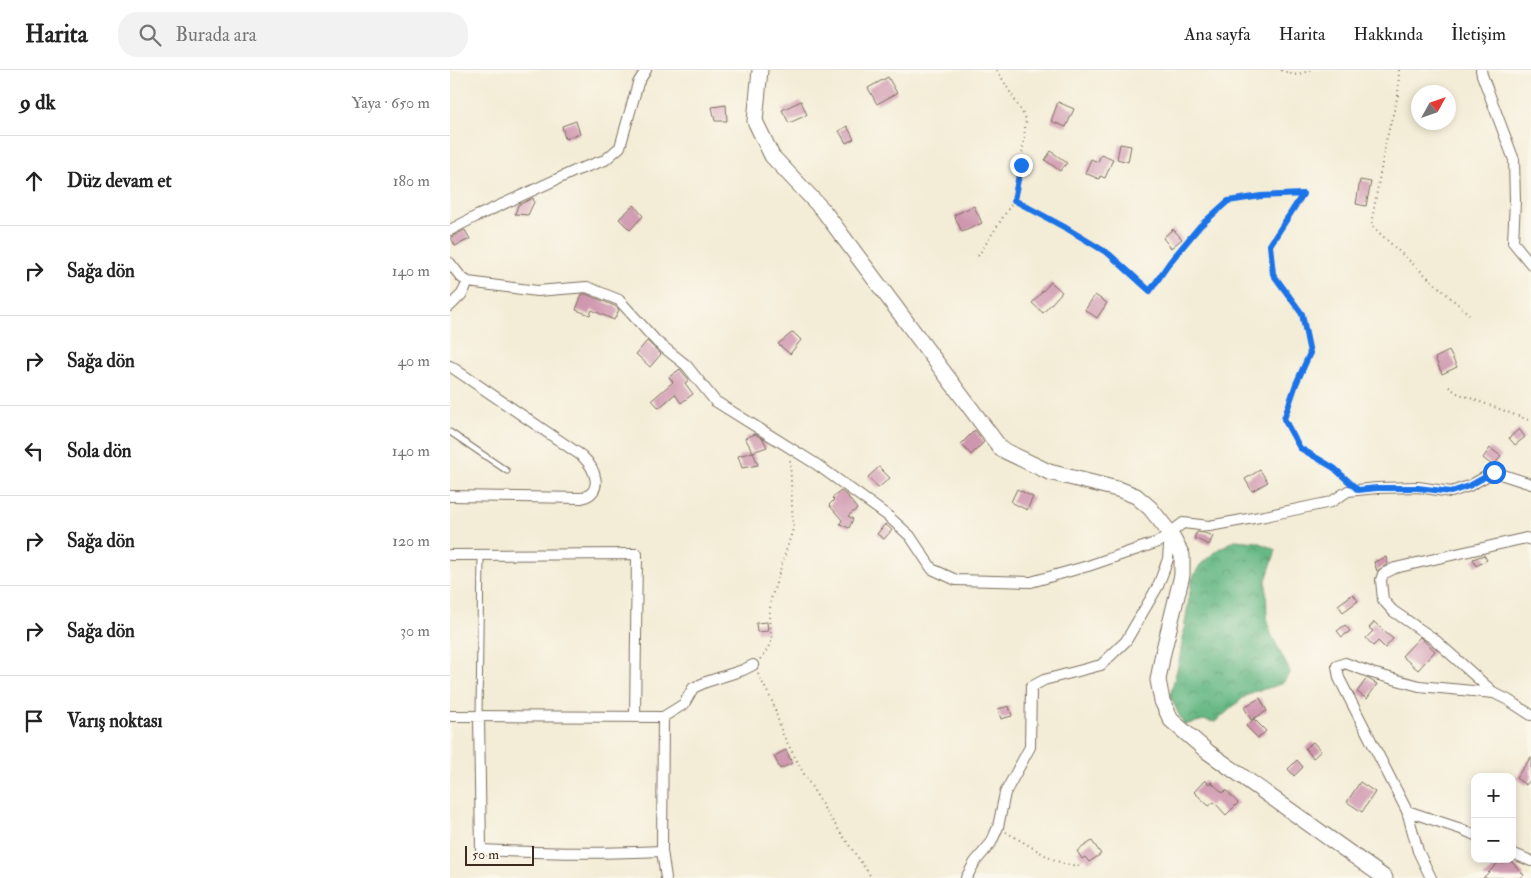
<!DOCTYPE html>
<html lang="tr">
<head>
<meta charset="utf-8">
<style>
	body { margin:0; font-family:"IM FELL Double Pica",serif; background:#f2f2f2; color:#222 }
	.controls { position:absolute; right:15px; bottom:15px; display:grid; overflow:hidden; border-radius:10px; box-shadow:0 2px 8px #0003 }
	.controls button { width:45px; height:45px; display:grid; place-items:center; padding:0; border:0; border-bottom:1px solid #e0e0e0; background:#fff; color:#222; font:25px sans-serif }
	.compass { position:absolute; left:961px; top:15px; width:45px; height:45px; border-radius:50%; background:#fff; box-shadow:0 2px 8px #0003; rotate:50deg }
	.scale { position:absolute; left:15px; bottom:12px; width:69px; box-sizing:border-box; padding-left:5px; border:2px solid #3b2a1e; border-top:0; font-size:14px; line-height:18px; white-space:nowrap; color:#3b2a1e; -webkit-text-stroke:4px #fbf7ec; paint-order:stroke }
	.stop { position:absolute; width:15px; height:15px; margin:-11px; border:4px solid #1a73e8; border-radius:50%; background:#fff }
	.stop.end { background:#1a73e8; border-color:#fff; box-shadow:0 1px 5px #0008 }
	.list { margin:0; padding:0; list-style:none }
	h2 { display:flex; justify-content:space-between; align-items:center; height:65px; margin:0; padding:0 20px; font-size:21px }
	h2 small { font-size:16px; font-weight:400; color:#767676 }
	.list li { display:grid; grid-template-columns:32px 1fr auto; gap:15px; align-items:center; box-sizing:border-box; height:90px; padding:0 20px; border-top:1px solid #e0e0e0 }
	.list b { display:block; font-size:19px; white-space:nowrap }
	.list em { font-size:16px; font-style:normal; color:#767676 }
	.icon { flex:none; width:28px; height:28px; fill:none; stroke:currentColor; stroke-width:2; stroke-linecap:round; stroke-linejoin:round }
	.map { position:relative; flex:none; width:1081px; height:808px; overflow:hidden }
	header { display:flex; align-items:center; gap:30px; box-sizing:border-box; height:70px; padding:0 25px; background:#fff; border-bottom:1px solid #e0e0e0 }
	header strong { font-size:24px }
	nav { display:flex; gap:28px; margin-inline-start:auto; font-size:18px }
	.search { width:350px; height:45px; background:#f2f2f2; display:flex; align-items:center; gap:12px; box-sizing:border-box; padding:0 18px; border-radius:20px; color:#767676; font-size:19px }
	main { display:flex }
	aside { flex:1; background:#fff }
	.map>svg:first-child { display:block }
	.forest { fill:url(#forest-crowns); stroke:#507151 }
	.building { fill:#cf97af }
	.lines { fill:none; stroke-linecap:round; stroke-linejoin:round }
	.lane-casing { stroke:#7b6e5e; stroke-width:7 }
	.street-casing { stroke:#7b6e5e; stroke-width:12 }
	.secondary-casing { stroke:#7b6e5e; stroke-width:17 }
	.path { stroke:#7b6e5e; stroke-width:2; stroke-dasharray:1 4; stroke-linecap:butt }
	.lane { stroke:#fff; stroke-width:5 }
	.street { stroke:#fff; stroke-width:10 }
	.secondary { stroke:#fff; stroke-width:15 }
	.route { stroke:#1a73e8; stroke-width:6 }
</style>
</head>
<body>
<header>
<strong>Harita</strong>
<div class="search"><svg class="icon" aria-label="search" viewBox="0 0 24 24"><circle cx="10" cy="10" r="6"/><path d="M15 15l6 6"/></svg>Burada ara</div>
<nav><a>Ana sayfa</a><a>Harita</a><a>Hakkında</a><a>İletişim</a></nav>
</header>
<main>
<aside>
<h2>9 dk<small>Yaya · 650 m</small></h2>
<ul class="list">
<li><svg class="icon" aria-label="ahead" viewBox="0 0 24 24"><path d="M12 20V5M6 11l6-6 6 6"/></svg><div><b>Düz devam et</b></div><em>180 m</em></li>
<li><svg class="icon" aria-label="right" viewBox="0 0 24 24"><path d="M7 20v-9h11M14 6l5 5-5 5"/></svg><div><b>Sağa dön</b></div><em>140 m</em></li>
<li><svg class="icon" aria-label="right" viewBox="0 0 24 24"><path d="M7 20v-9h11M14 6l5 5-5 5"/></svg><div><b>Sağa dön</b></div><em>40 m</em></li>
<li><svg class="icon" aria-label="left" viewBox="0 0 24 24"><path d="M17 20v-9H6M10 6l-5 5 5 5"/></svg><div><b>Sola dön</b></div><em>140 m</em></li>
<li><svg class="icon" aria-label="right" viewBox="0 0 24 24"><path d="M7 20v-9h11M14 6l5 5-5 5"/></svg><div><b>Sağa dön</b></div><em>120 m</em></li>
<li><svg class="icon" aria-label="right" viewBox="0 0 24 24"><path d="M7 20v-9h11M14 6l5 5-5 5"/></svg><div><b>Sağa dön</b></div><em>30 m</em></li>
<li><svg class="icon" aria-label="arrive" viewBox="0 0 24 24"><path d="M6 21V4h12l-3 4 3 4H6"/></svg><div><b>Varış noktası</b></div></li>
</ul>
</aside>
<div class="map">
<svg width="1081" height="808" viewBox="0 0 1081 808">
	<defs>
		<pattern id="forest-crowns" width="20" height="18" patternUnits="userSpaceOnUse" patternTransform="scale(1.25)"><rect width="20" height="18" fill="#66b884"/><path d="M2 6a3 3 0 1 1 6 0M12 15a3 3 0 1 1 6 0" fill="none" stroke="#55966b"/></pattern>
	</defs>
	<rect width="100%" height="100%" fill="#fbf7ec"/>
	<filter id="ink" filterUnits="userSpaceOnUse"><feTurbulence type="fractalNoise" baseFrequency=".02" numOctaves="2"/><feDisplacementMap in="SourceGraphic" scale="10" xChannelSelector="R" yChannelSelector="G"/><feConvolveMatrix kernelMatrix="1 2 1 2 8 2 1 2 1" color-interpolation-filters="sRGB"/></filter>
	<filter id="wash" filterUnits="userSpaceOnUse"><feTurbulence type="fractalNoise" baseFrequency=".0096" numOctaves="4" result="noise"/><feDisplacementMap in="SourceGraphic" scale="20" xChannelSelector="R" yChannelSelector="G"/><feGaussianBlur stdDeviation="1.12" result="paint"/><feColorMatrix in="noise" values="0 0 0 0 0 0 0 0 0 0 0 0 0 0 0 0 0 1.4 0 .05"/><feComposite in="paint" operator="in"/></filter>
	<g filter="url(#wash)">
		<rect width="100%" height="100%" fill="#f3ecd6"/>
		<path class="forest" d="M785,470L808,472L826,480L816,510L817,548L821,564L840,602L833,613L822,617L803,622L793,628L765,652L754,650L734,655L720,626L729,592L742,509L750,495L767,480Z"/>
		<g id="blocks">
			<path class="building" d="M438,7L447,23L427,34L418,18Z
				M351,31L357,45L339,53L332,40Z
				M608,32L624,39L616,57L601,51Z
				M276,35L277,51H265L262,37Z
				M126,51L130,64L115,69L112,56Z
				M397,56L404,69L396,73L389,61Z
				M670,74L681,76L678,92L667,89Z
				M601,81L617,93L610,101L595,90Z
				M651,84L663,89L655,108L650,106L649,109L635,103L641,89L648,92Z
				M910,110L921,112L916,136L906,134Z
				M83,128L84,132L78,145L65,144L68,135Z
				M184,135L193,146L180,160L169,149Z
				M524,136L532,153L512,162L504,145Z
				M723,159L732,169L721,178L713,168Z
				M15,160L20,169L5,176L1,167Z
				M601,212L612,222L593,243L582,233Z
				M132,224H136L165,236L169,240L164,250L142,240L140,245L126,240Z
				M645,225L657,233L647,248L635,240Z
				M343,262L351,270L340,284L328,274Z
				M197,271L211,284L200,297L186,284Z
				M999,281L1007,297L992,304L985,288Z
				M230,299L239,310L235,313L243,324L231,333L225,324L209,338L202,330L223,312L219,307Z
				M1069,359L1075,367L1065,375L1059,368Z
				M525,360L534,372L521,385L511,374Z
				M305,364L313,369L317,377L303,382L295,368Z
				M1040,378L1051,386L1044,395H1042L1033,388Z
				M303,382L308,395L292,398L288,386Z
				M429,397L440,408L428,418L418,407Z
				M810,400L818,412L802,421L795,409Z
				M567,419L583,427L577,440L561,432Z
				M391,421L399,427H398L407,439L398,446L403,449L399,458L390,454L392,450L379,435L384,430L382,428Z
				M435,454L442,460L434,469L427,464Z
				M747,462L755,463L763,466L759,475L744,468Z
				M1034,485L1037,490L1026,496L1023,489Z
				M936,487L938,494L927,501L924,492Z
				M903,524L908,531L893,542L888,535Z
				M317,552L318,561L307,562L306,553Z
				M924,552L943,569L935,578L928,571L923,576L916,568L923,561L919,558Z
				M895,555L900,561L892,567L887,561Z
				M970,567L985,581L968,600L952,586Z
				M917,608L927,614L917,629L907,622Z
				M810,628L817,641L801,650L794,637Z
				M559,636L562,646L551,649L548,639Z
				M804,649L816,661L808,668L796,656Z
				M863,672L871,681L863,688L855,678Z
				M336,680L342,693L330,699L324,686Z
				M1081,687V709L1076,715L1066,708Z
				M847,690L853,697L844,706L838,699Z
				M755,710L759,714L761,712L773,723L776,720L788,733L776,745L764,732L759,736L744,722Z
				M910,712L925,722L912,742L897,732Z
				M642,771L651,784L639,792L635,787L632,789L627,781Z
				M1059,789L1074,805L1071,808H1033L1050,791L1053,794Z"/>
		</g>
	</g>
	<g filter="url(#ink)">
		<use href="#blocks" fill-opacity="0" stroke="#7b6e5e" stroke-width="1"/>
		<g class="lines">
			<g class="lane-casing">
				<path id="lane" d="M0,362L57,401
					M29,646L31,485"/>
			</g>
			<g class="street-casing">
				<path id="street" d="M1031,0L1032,5L1064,90L1065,131L1063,172L1081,194
					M0,160L27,146L127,100L155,90L170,77L188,13L196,0
					M0,193L11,207L18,212L87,221L137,217L169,230L207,272L236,295L265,331L366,394L438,446L460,466L482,499L506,510L581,512L638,496L708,472L733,453L759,456L815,446L881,432L898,421L927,418L968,417L1001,422L1019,416L1044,402L1081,414
					M0,236L12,224L18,212
					M0,296L132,386C145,398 155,422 132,428L0,426
					M0,485L187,484L185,647
					M1044,623L984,569L943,541L933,530L931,510L933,504L945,498L1076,468L1081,470
					M0,646L213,647
					M29,646L31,780C91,783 151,784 212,781
					M957,741L1011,759L1025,765
					M1062,783L1081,791
					M216,808L212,781L213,647L234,634L243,618L256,612L293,600L303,595
					M516,808L525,792L541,773L548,757L555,723L580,677L581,617L594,610L651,595L676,571L708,516L718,489L720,464
					M981,808L968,781L957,741L889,608L887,596L895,593L922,603L969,616L1044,623L1058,630L1081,645"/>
			</g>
			<g class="secondary-casing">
				<path id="secondary" d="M310,0L305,51L322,86L373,140L551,379L599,402L671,420L686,426L700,438L720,463L732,485V505L713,583L708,610L712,631L721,650L758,682L935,808"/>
			</g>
			<path class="path" d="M547,0L576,49L571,95L565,129
				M831,0L844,5L864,0
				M949,0L948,25L936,71L921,155L954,186L1021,246
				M528,186L564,130L615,158L659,184L700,221L720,192L750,156L778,131L811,126L853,124L820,175L823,204L852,244L860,283L846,314L834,349L850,378L884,397L898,411
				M999,317L1007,323L1081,351
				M310,589L314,585L322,570L319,549L321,529L343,459L340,388
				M308,604L323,633L332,663L354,704L377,743L422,808
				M556,762L600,788L614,794L630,796"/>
			<use href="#lane" class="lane"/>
			<use href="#street" class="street"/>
			<use href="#secondary" class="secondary"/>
		</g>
	</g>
	<g class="lines" filter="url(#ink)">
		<path class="route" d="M571,95L564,130L616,158L659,184L700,221L720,192L750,156L778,131L811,126L853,124L820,175L823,204L852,244L860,283L846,314L834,349L850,378L884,398L908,420L927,418H968L1001,422L1019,416L1044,402"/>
	</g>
</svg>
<div class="controls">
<button>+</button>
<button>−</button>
</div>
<svg class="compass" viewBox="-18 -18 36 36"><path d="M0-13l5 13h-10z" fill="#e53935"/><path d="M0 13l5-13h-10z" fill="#767676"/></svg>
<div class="scale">50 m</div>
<div class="stop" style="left:1044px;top:402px"></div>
<div class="stop end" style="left:571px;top:95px"></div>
</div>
</main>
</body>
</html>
